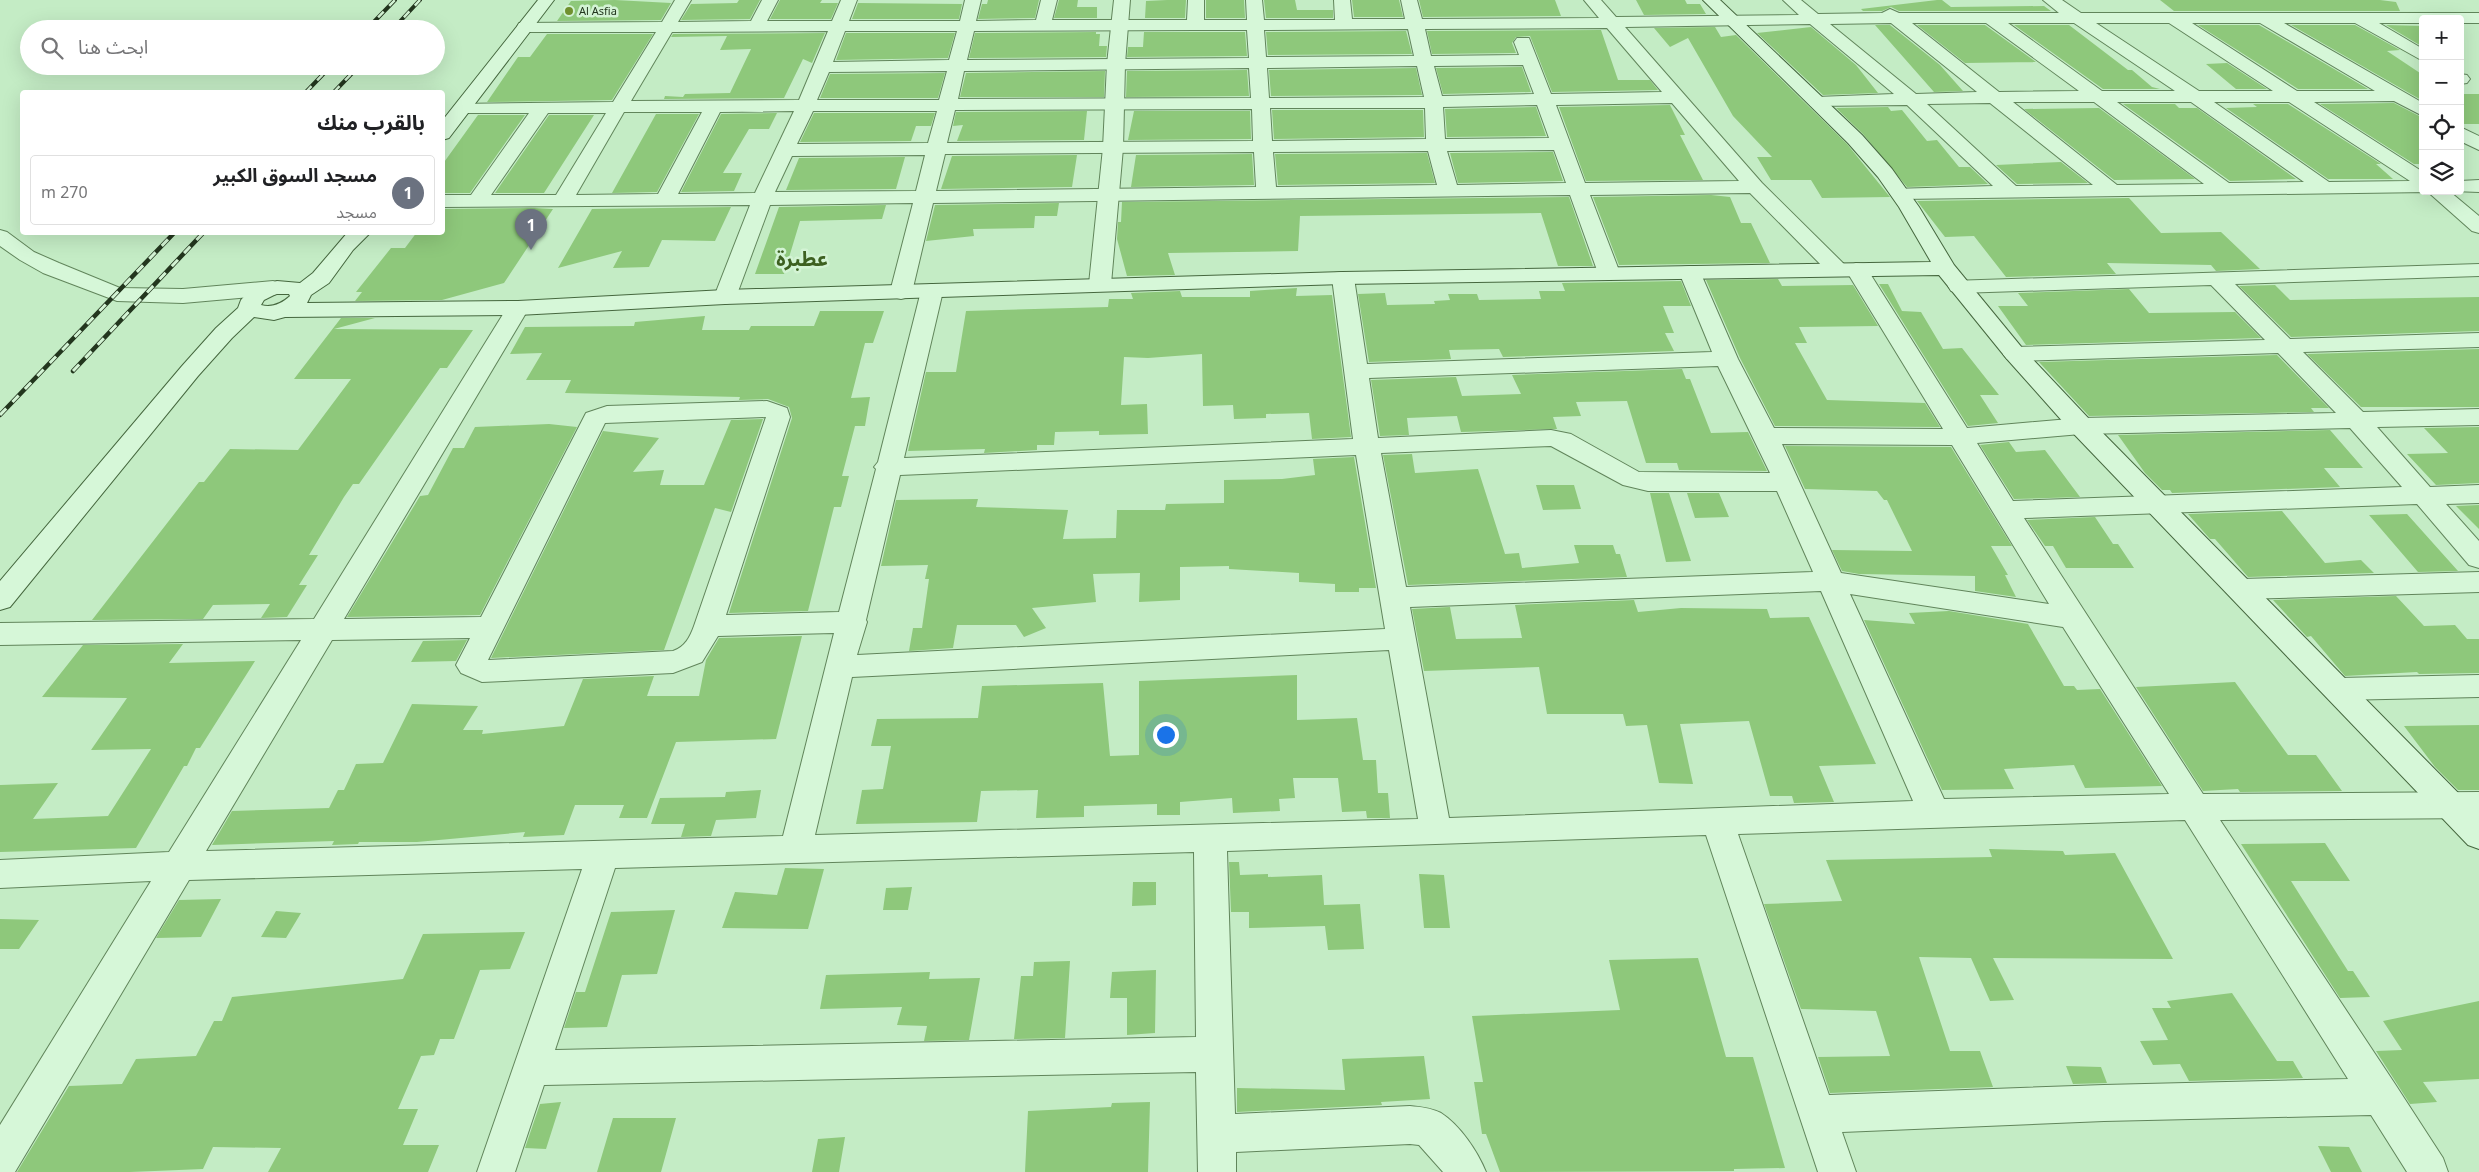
<!DOCTYPE html>
<html lang="ar">
<head>
<meta charset="utf-8">
<style>
	body { margin:0; font-family:Georgia,"Noto Sans Arabic",serif; background:#f6f6f6; color:#202124; direction:rtl }
	.controls { position:absolute; right:15px; top:15px; display:grid; overflow:hidden; border-radius:5px; box-shadow:0 5px 20px #0002 }
	.controls button { width:45px; height:45px; display:grid; place-items:center; padding:0; border:0; border-bottom:1px solid #e0e0e0; background:#fff; color:#202124; font:25px sans-serif }
	.you { position:absolute; left:1165px; top:734px; width:18px; height:18px; margin:-12px; border:4px solid #fff; border-radius:50%; background:#1a73e8; box-shadow:0 0 0 8px #1a73e833 }
	.badge { display:grid; place-items:center; width:32px; height:32px; border-radius:50%; background:#70912e; color:#fff; font-size:16px; font-weight:700 }
	.pin { position:absolute; translate:-50% -41px; filter:drop-shadow(0 1px 2px #0008) }
	.pin::after { content:''; position:absolute; top:26px; width:18px; height:15px; background:inherit; clip-path:polygon(0 0,100% 0,50% 100%) }
	.list { margin:0; padding:0; list-style:none }
	h2 { display:flex; justify-content:space-between; align-items:center; height:65px; margin:0; padding:0 20px; font-size:21px }
	h2 small { font-size:16px; font-weight:400; color:#757577 }
	.list li { display:grid; grid-template-columns:32px 1fr auto; gap:15px; align-items:center; box-sizing:border-box; height:70px; margin:0 10px 10px; padding:0 10px; border:1px solid #e0e0e0; border-radius:5px }
	.list b { display:block; font-size:19px; white-space:nowrap }
	.list p { margin:0; font-size:16px; white-space:nowrap; color:#757577 }
	.list em { font-size:16px; font-style:normal; color:#757577 }
	.icon { flex:none; width:28px; height:28px; fill:none; stroke:currentColor; stroke-width:2; stroke-linecap:round; stroke-linejoin:round }
	.map { position:relative; flex:none; width:2479px; height:1172px; overflow:hidden; direction:ltr }
	.search { position:absolute; background:#fff; box-shadow:0 5px 20px #0002; left:20px; top:20px; width:425px; height:55px; display:flex; align-items:center; gap:12px; box-sizing:border-box; padding:0 18px; border-radius:28px; color:#757577; font-size:19px }
	.panel { position:absolute; background:#fff; box-shadow:0 5px 20px #0002; left:20px; top:90px; width:425px; height:145px; border-radius:5px; direction:rtl }
	.map>svg:first-child { display:block }
	.building { fill:#8ec87b }
	.lines { fill:none; stroke-linecap:round; stroke-linejoin:round }
	.minor-casing { stroke:#61855b; stroke-width:2 }
	.tertiary-casing { stroke:#61855b; stroke-width:2 }
	.secondary-casing { stroke:#45673e; stroke-width:2 }
	.minor { fill:#d6f7d8; fill-rule:evenodd }
	.tertiary { fill:#d6f7d8; fill-rule:evenodd }
	.secondary { fill:#d6f7d8; fill-rule:evenodd }
	.rail-far1-casing { stroke:#23361e; stroke-width:4 }
	.rail-casing { stroke:#23361e; stroke-width:4.5 }
	.rail-far1 { stroke:#d3f3d4; stroke-width:2.5; stroke-dasharray:8; stroke-linecap:butt }
	.rail { stroke:#d3f3d4; stroke-width:3; stroke-dasharray:9; stroke-linecap:butt }
	.poi-dot { fill:#70912e; stroke:#d3f3d4; stroke-width:2 }
	.labels { text-anchor:middle; stroke-width:5; stroke-linejoin:round; paint-order:stroke }
	.far-poi-label { font-size:11px; fill:#23361e; stroke:#d3f3d4; text-anchor:start }
	.far-town-label { font-size:20px; font-weight:bold; fill:#3d6020; stroke:#d3f3d4 }
</style>
</head>
<body>
<div class="map">
<svg width="2479" height="1172" viewBox="0 0 2479 1172">
	<rect width="100%" height="100%" fill="#c4ecc5"/>
	<path class="building" d="M615,0L671,3L661,20L557,21L571,1Z
		M739,0H760L750,19L681,20L691,4L737,3Z
		M780,0H822L820,3H838L831,19H770Z
		M988,0H1039L1035,18L978,19L982,4H987Z
		M1059,0H1078L1077,7H1097V18H1054Z
		M1167,0H1186L1185,18H1145L1146,1Z
		M1206,0H1244L1245,18H1206Z
		M1264,0H1295L1297,10H1333V18H1266Z
		M1352,0H1399L1403,17H1354Z
		M1419,0H1555L1561,16L1423,17Z
		M1636,0H1685L1687,4H1700L1706,14L1644,15Z
		M1937,0H1942L1951,7L2044,6L2051,11H1899L1891,7L1882,11H1863L1861,9Z
		M2160,0H2380L2396,2L2400,11H2174Z
		M858,3L962,4L959,19H852Z
		M1875,25H1890L1940,65L1963,91L1934,92Z
		M1917,25H1985L2036,62L1965,63Z
		M2014,25H2069L2128,70H2132L2152,87L2160,89H2103Z
		M2198,25H2259L2368,89H2298Z
		M2291,25H2355L2400,50L2387,51L2423,75V101Z
		M2386,25L2423,26V47Z
		M1715,27L1721,37L1736,35L1847,144L1890,197L1822,198L1811,180H1771L1757,157H1772L1733,116L1688,38L1670,47L1654,28Z
		M1811,27L1856,65L1878,93L1823,95L1757,33Z
		M1601,30L1618,80H1650L1658,90L1552,92L1530,36L1516,37L1512,43L1516,53L1432,54L1427,31Z
		M1406,31L1412,54L1268,55L1266,32Z
		M1096,32V34H1100L1099,46H1107L1106,57L969,58L975,33Z
		M1144,32H1245L1247,56L1127,57L1128,47H1143Z
		M825,33L812,63L803,59L784,98L664,99L665,96L683,97L685,94L730,93L751,49L720,50L727,36L671,37L673,34Z
		M846,33H955L948,58L836,60Z
		M547,34H653L612,100L487,102L518,57H530Z
		M2227,63L2267,89H2236L2206,64Z
		M1522,67L1531,92L1443,94L1436,68Z
		M1416,68L1422,95L1271,96L1269,70Z
		M1247,70L1249,96L1126,97L1127,71Z
		M1105,71L1104,97H960L966,73Z
		M945,73L938,98H820L830,74Z
		M2460,94H2479V124H2460Z
		M2394,103L2423,118V164H2414L2320,104Z
		M2123,104H2175L2179,108H2197L2296,179L2230,181Z
		M2253,104H2288L2381,164H2376L2393,179H2328L2226,108L2257,107Z
		M1670,105L1685,135H1680L1703,180L1586,181L1559,107Z
		M1536,107L1546,136L1447,137L1445,109Z
		M1888,107L1891,111L1902,110L1927,141L1937,140L1959,167H1970L1988,184L1907,187L1863,134L1836,108Z
		M2099,108L2195,179L2114,180L2024,109Z
		M1272,110H1423L1424,137L1274,139Z
		M1087,111L1084,140L957,141L963,125L953,126L956,112Z
		M1134,111H1250L1251,139L1128,140Z
		M777,113L769,129H749L723,173H742L734,191L681,192L721,114Z
		M814,113H935L931,126H916L911,141L800,142Z
		M656,114H699L657,192L612,193Z
		M478,115H525L470,193H442V165Z
		M549,115H594L544,193H495Z
		M1553,152L1563,181L1458,183L1450,153Z
		M1427,153L1435,183L1278,185L1275,154Z
		M1252,154L1254,185L1131,187L1136,155Z
		M1077,155L1072,187L941,189L952,156Z
		M905,157L896,189L786,190L799,158Z
		M2061,162L2088,183L2017,184L1996,165Z
		M1711,195L1730,197L1741,223H1751L1770,263L1619,265L1593,197Z
		M1569,197L1593,266H1558L1541,213L1300,216L1298,251L1168,253L1175,275L1127,276L1117,239L1118,222H1121L1122,202Z
		M2129,198L2161,233L2221,232L2260,269L2216,271L2211,265L2107,263L2116,274L2006,277L1974,236L1945,237L1917,201Z
		M1059,203L1057,216H1035L1034,228L973,229L974,236L926,241L935,205Z
		M886,205L882,219L800,221L784,274H755L779,207Z
		M731,207L715,241L662,240L649,267L613,268L622,251L558,268L592,209Z
		M534,208L553,209L504,283L442,300L355,301L362,292H356L391,248H405L417,232H442V209Z
		M1778,279L1782,286L1853,285L1878,326L1799,327L1807,343H1795L1827,400L1925,403L1940,427L1775,426L1740,358L1706,280Z
		M1681,281L1691,306H1663L1674,333H1665L1674,351L1503,357L1499,349L1449,350L1451,359L1369,362L1358,294L1385,293L1387,305L1435,304L1434,301L1450,300L1448,294H1477L1479,300L1541,299L1539,291H1565L1562,283Z
		M1879,284H1888L1902,311L1921,312L1943,349L1962,348L1999,395H1980L1998,423L1968,426Z
		M2275,285L2290,300L2479,297V331L2291,337L2239,286Z
		M1297,288L1296,296L1332,295L1351,437L1312,439L1309,413L1266,414V418L1234,419L1233,405L1203,406L1202,354L1148,358L1124,357L1121,405L1147,404L1148,434L1099,435V431L1055,432L1054,445H1037V450L984,453L985,449L908,451L926,372H956L966,311L1108,307L1109,299H1133L1131,293L1180,291L1182,297H1250V291Z
		M2129,289L2149,313L2235,312L2261,338L2026,345L1998,306H2028L2018,293Z
		M820,311H884L873,343H865L851,398L870,397L865,426H855L842,476H849L841,507H834L808,611L729,613L792,418L789,407L768,399L739,400L740,397L565,393L571,380H526L542,353L510,354L525,327L634,326L635,322L705,316L702,330H749L751,326H814Z
		M341,318H375L334,329L473,330L447,368H440L359,484H353L344,497L309,555H318L299,585H307L287,617L261,618L270,604L213,605L203,619L92,620L199,482H204L230,449L298,450L351,379H294Z
		M2479,349V407H2361L2307,354Z
		M2277,355L2329,408H2311L2314,412L2089,416L2039,362Z
		M1682,369L1686,379H1690L1711,433L1748,432L1767,471L1679,470L1677,463H1646L1627,401L1576,402L1581,416L1553,417L1557,429L1461,432L1457,416L1407,418L1409,435L1380,436L1371,380L1456,377L1462,396L1521,394L1512,375Z
		M763,419L731,512L715,508L664,650L491,658L603,431L659,438L633,472L664,470L660,485H704L731,420Z
		M549,424L577,427L480,615L347,617L420,496L428,495L453,448H464L475,427Z
		M2479,427V483L2436,485L2407,454L2448,453L2424,428Z
		M2330,430L2363,468H2324L2340,487L2172,493L2170,490H2162L2145,473L2118,435Z
		M2009,442L2016,452L2045,450L2080,497L2014,499L1980,445Z
		M1785,446L1951,447L2012,546H1991L2008,575H2005L2016,597L1975,591V576L1859,574L1842,571L1832,550L1912,551L1887,500H1884L1877,491L1805,489Z
		M1412,454L1415,473L1478,469L1505,554L1519,553L1522,568L1579,563L1574,545H1613L1616,554H1620L1627,577L1408,585L1383,455Z
		M1354,457L1376,588H1359V592H1335V584L1299,582V573L1229,569V566L1180,567V600L1139,602L1140,573L1093,574L1096,602L1032,608L1046,628L1024,637L1016,625H957L953,648L909,651L913,628H922L929,579H925L928,565L881,566L896,500L978,499L976,507L1068,510L1063,539L1116,538L1117,510H1165L1166,504L1224,503V480L1282,479L1315,475L1313,459Z
		M1536,485H1574L1581,509L1543,510Z
		M1650,493H1669L1691,561L1666,562Z
		M1687,493H1719L1729,517L1695,518Z
		M2479,505V529L2456,506Z
		M2282,511L2325,563L2361,560L2374,573L2248,577L2215,539H2210L2188,514Z
		M2407,514L2458,571L2418,572L2369,515Z
		M2095,517L2113,544H2118L2134,568H2066L2053,546H2045L2027,520Z
		M2396,596L2424,626L2455,625L2467,639H2479V673L2419,674L2417,672L2345,676L2311,636L2307,637L2273,600Z
		M1634,600L1638,612L1681,608L1767,609L1770,618L1809,617L1876,764L1819,766L1834,802L1794,803L1792,796H1770L1749,721L1680,724L1693,784L1659,783L1647,725L1626,726L1623,714H1547L1539,667L1424,671L1412,609L1450,607L1456,639L1522,638L1515,605Z
		M1949,611L2028,624L2064,686H2074L2077,690L2100,689L2162,786L2085,788L2074,765L2004,769L2014,789L1942,790L1864,620L1915,624L1909,613Z
		M802,636L776,739L676,742L647,818H619L624,805H575L564,835L523,837L525,832L417,842H359L358,844L332,845L334,841L212,845L232,811L329,808L338,790H344L356,764L383,763L412,704L478,706L463,730H483L482,734L564,726L583,679L654,676L647,696H699L706,660L719,638Z
		M467,640L456,661L411,662L423,641Z
		M183,644L169,663L255,661L200,748H196L187,766H184L136,848L0,852V785L58,783L33,819L108,816L151,749L91,750L127,698L42,697L83,645Z
		M1297,675V720L1357,718L1363,760H1376L1378,793H1388L1390,818H1367L1366,811L1342,812L1338,778H1293L1295,798L1279,799L1280,811L1233,813L1232,798L1180,802V815H1157V804L1084,806V817L1036,818L1038,790L981,791L977,822L856,824L862,790L883,789L891,746H871L877,719L978,718L982,686L1103,683L1110,756L1139,755V681Z
		M2235,682L2288,755H2316L2342,791L2240,792L2238,789L2203,791L2136,687Z
		M2479,725V790H2458L2435,767L2404,726Z
		M761,790L756,818L716,820L711,836L681,837L685,824H651L660,798L725,797L726,792Z
		M2325,843L2350,881H2291L2348,971H2353L2370,997L2340,998L2241,844Z
		M1989,849L2063,851L2065,855L2115,853L2173,959L1993,958L2014,1000L1990,1001L1971,958L1919,957L1950,1051H1980L1993,1087L1830,1093L1818,1057L1890,1056L1876,1011L1801,1009L1764,904L1842,901L1826,860L1992,857Z
		M1229,862H1239L1240,875L1268,874V877L1322,875L1324,905L1360,904L1364,949L1328,950L1325,926L1249,928V912H1231Z
		M785,868L824,869L808,929L722,928L735,892L777,895Z
		M1419,874L1444,875L1450,928H1424Z
		M1133,882H1156V905L1132,906Z
		M912,887L908,910H883L886,888Z
		M221,899L201,937L156,938L179,900Z
		M675,910L657,974L622,975L607,1027L564,1028L576,992H585L611,912Z
		M276,911L301,913L286,938L261,937Z
		M0,919L39,920L19,949H0Z
		M525,932L510,969L480,970L454,1039H440L434,1055L421,1056L398,1109H418L403,1145H439L428,1172H268L281,1148L213,1147L203,1169L130,1172H17L69,1086L122,1084L136,1059L196,1056L214,1021H222L232,997L403,979L423,934Z
		M1698,958L1726,1057H1753L1785,1168L1734,1169V1171L1500,1172L1486,1134H1482L1474,1082H1483L1472,1016L1620,1010L1609,960Z
		M1070,961L1065,1038L1014,1039L1021,976H1033L1034,962Z
		M1156,970L1155,1033L1127,1035V998H1110L1112,972Z
		M930,972L929,979L980,978L969,1040L924,1041L927,1026L897,1025L902,1007L820,1009L826,975Z
		M2232,993L2277,1061H2293L2303,1078L2189,1081L2180,1064L2153,1065L2140,1041L2168,1040L2152,1008H2171L2167,1001Z
		M2479,1001V1079L2423,1082L2437,1102L2410,1104L2376,1051L2402,1050L2383,1021Z
		M1424,1056L1430,1099L1381,1102L1382,1105L1237,1112V1088L1345,1090L1342,1059Z
		M2066,1066L2101,1067L2107,1083L2073,1084Z
		M561,1102L546,1149L525,1148L540,1104Z
		M1150,1102L1148,1172H1025L1028,1111L1111,1107L1112,1103Z
		M613,1118H676L661,1172H597Z
		M845,1137L839,1172H812L818,1139Z
		M2318,1146L2349,1147L2362,1172H2331Z"/>
	<g class="lines">
		<g class="minor-casing">
			<path id="minor" d="M675,0H691L678,22L751,21L762,0H778L767,21H832L841,0H857L849,21H960L965,0H981L976,21L1036,20L1041,0H1057L1052,20H1187L1188,0H1204V20H1247L1246,0H1262L1264,20H1335L1334,0H1350L1352,19H1405L1401,0H1417L1422,19L1599,18L1584,0H1601L1616,17L1799,15L1783,0H1801L1818,14L1882,13L1890,9L1899,13H2059L2043,0H2062L2081,13H2479V23H2460V19H2423V23H2379L2423,49V61L2355,23H2284L2423,103V116L2394,101L2314,102L2423,172V191H2449L2479,216V233L2472,231L2428,192L1900,199L1893,197L1890,193L1893,189L1993,186L1907,105L1811,106L1808,102L1811,98L1817,97L1894,94L1810,24L1625,27L1762,183L1847,267L1856,263L1864,264L1967,428L2081,418L2336,413L2278,353L2015,361L2007,359L2003,354L2007,349L2015,347L2265,340L2211,285L1959,293L1951,291L1948,286L1951,281L2479,264V276L2235,284L2290,339L2479,333V347L2303,352L2363,412L2479,409V425L2377,427L2430,487L2479,485V503L2446,504L2479,541V568L2469,565L2417,504L2024,518L2203,794L2479,792V818L2220,820L2395,1084L2443,1158L2448,1172H2407L2371,1115L2104,1121L1842,1132L1856,1172H1818L1706,835L1227,851L1235,1114L1410,1106C1421,1107 1431,1108 1441,1113C1460,1125 1478,1152 1486,1172H1443L1419,1145L1410,1144L1236,1152V1172H1198L1196,1072L544,1085L515,1172H477L582,869L189,880L15,1172H0V1125L151,881L0,888V860L169,852L301,640L0,645V623L314,619L510,303L518,301L526,303L529,308L344,619L481,617L586,413L607,406L767,401L787,408L790,417L726,615L839,612L876,469L874,467L878,462L921,291L924,286L932,284L940,286L943,291L904,458L1353,439L1332,278L1335,273L1343,272L1351,273L1354,278L1367,364L1712,352L1679,272L1682,267L1690,266L1698,267L1738,359L1774,428L1943,429L1847,272L1838,275L1830,274L1750,193L1590,195L1620,273L1617,278L1609,279L1601,278L1598,273L1570,195L933,203L912,292L909,297L901,299L893,297L890,292L913,203L770,205L736,297L733,302L725,304L717,302L714,297L750,205L442,207V195H471L529,113H463L457,112L454,108L457,104L613,102L656,32H525L519,31L517,27L519,23L662,22ZM1891,23L1977,92L1916,94L1830,24ZM1912,23H1986L2079,91L1999,92ZM2008,23H2074L2175,91H2102ZM2096,23H2169L2273,91H2199ZM2192,23H2260L2375,91H2297ZM1607,28L1662,92L1551,94L1529,38H1517L1514,42L1519,55L1431,56L1425,29ZM1408,29L1414,56L1266,57L1264,30ZM1195,30H1247L1249,58L967,60L974,31ZM828,31L799,100L631,101L672,32ZM845,31H957L949,60L833,62ZM1523,65L1534,94L1442,96L1434,66ZM1417,66L1424,97L1269,98L1267,68ZM1249,68L1251,98L958,99L964,71ZM947,71L939,100H817L829,72ZM2013,102H2094L2204,184L2117,185ZM2117,102H2191L2304,182L2229,183ZM2214,102H2289L2410,181L2329,182ZM1672,103L1739,181L1585,183L1556,105ZM1990,103L2093,185L2016,186L1927,104ZM1537,105L1549,138L1445,139L1443,107ZM1270,108H1425L1426,139L1272,141ZM1252,109L1253,141L947,143L955,110ZM794,111L755,193L678,194L720,112ZM813,111H937L928,143L797,144ZM624,112H702L658,194L576,195ZM548,113H606L556,195H491ZM1554,150L1566,183L1457,185L1447,151ZM1428,151L1437,185L1276,187L1273,152ZM1254,152L1256,187L936,191L945,154ZM925,155L916,191L775,192L792,156ZM1718,366L1770,473L1639,472L1571,434L1551,430L1378,438L1369,378ZM766,417L694,626C690,637 685,647 673,651L488,660L605,423ZM2350,428L2402,487L2013,501L1977,443L2081,434ZM1782,444L1952,445L2049,604L1841,573ZM1551,446L1623,485L1648,491H1777L1813,572L1406,587L1381,453ZM1356,455L1385,629L857,655L867,622L866,620L900,475ZM1821,591L1913,801L1449,818L1410,607ZM1850,594L2063,627L2169,794L1944,799ZM834,633L783,836L206,851L332,640L470,638L456,665L461,673L482,682L673,673L702,662L718,636ZM1389,650L1418,819L815,835L852,677ZM2185,820L2348,1079L2104,1085L1829,1095L1738,834ZM1194,852L1196,1037L555,1050L615,868Z
				M2460,74L2467,75L2470,79L2467,83L2460,84Z
				M2460,127L2479,136V150L2460,141Z
				M2479,180V192L2453,191H2460V181Z
				M0,230L7,232L34,252L59,263L120,288L183,289L273,281L281,283L284,288L281,293L273,295L183,303L117,301L43,273L20,260L0,246Z
				M2479,572V592L2242,599L2232,596L2228,589L2232,582L2242,579Z
				M2479,675V697L2339,700L2329,697L2324,689L2329,681L2339,678Z"/>
		</g>
		<g class="tertiary-casing">
			<path id="tertiary" d="M1114,0H1130L1125,64L1123,148L1111,284L1108,289L1100,291L1092,289L1089,284L1103,148L1107,64Z"/>
		</g>
		<g class="secondary-casing">
			<path id="secondary" d="M538,0H554L449,138L442,140V121Z
				M1703,0H1720L1862,135L1892,169L1919,207L1954,265L2023,349L2090,420L2479,814V849L2468,845L2072,432L2007,359L1939,275L1343,284L725,304L518,315L285,317L274,320L254,317L232,338L198,376L10,607L0,610V581L182,366L216,328L238,308L241,300L249,291L277,281L300,283L313,273L348,232H371L353,250L329,283L311,295L307,303L518,301L725,290L1343,272L1931,262L1899,207L1878,177L1848,143ZM276,294H289L290,296C281,304 272,308 261,305L264,300Z"/>
		</g>
		<use href="#minor" class="minor"/>
		<use href="#tertiary" class="tertiary"/>
		<use href="#secondary" class="secondary"/>
		<g class="rail-far1-casing">
			<path id="rail-far1" d="M367,29L395,0
				M393,29L420,0
				M306,92L331,66
				M334,92L359,66"/>
		</g>
		<g class="rail-casing">
			<path id="rail" d="M73,371L204,232
				M0,415L175,232"/>
		</g>
		<use href="#rail-far1" class="rail-far1"/>
		<use href="#rail" class="rail"/>
	</g>
	<circle class="poi-dot" cx="569" cy="11" r="5"/>
	<g class="labels">
		<g class="far-poi-label">
			<text x="579" y="15">Al Asfia</text>
		</g>
		<g class="far-town-label">
			<text x="802" y="266">عطبرة</text>
		</g>
	</g>
</svg>
<div class="controls">
<button>+</button>
<button>−</button>
<button><svg class="icon" aria-label="locate" viewBox="0 0 24 24"><circle cx="12" cy="12" r="6"/><path d="M12 2v4M12 18v4M2 12h4M18 12h4"/></svg></button>
<button><svg class="icon" aria-label="layers" viewBox="0 0 24 24"><path d="M12 4l9 5-9 5-9-5zM3 14l9 5 9-5"/></svg></button>
</div>
<div class="you"></div>
<div class="pin badge" style="left:531px;top:250px;background:#6b7280">1</div>
<div class="search"><svg class="icon" aria-label="search" viewBox="0 0 24 24"><circle cx="10" cy="10" r="6"/><path d="M15 15l6 6"/></svg>ابحث هنا</div>
<section class="panel">
<h2>بالقرب منك<small></small></h2>
<ul class="list">
<li><span class="badge" style="background:#6b7280">1</span><div><b>مسجد السوق الكبير</b><p>مسجد</p></div><em>270 m</em></li>
</ul>
</section>
</div>
</body>
</html>
